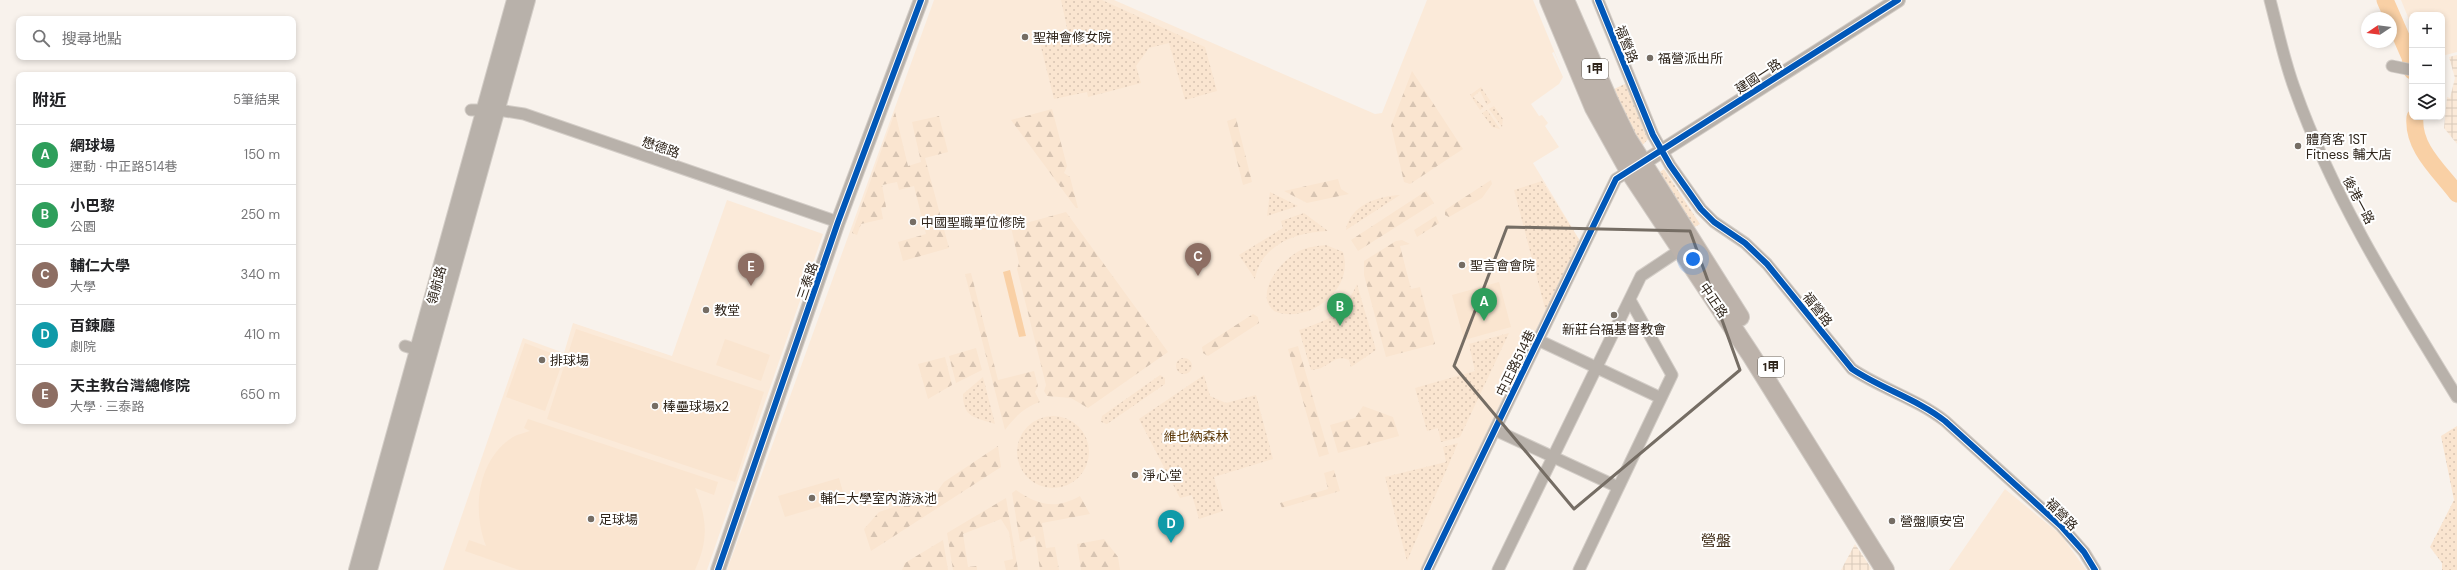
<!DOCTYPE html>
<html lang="zh-TW">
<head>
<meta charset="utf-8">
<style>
	body { margin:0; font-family:"DM Sans","Noto Sans TC",sans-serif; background:#f6f6f6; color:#202124 }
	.controls { position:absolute; right:12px; top:12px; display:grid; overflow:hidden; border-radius:8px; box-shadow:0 2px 6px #0003 }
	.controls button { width:36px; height:36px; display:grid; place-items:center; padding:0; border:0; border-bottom:1px solid #e0e0e0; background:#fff; color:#202124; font:20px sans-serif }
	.compass { position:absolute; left:2361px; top:12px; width:36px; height:36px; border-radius:50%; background:#fff; box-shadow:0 2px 6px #0003; rotate:257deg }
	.you { position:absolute; left:1693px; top:259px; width:14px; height:14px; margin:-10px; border:3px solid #fff; border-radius:50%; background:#1a73e8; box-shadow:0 0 0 6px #1a73e833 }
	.badge { display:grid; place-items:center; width:26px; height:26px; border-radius:50%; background:#d93025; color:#fff; font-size:13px; font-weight:700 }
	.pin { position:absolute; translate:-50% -33px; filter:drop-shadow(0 1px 2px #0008) }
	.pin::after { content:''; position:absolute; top:21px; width:14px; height:12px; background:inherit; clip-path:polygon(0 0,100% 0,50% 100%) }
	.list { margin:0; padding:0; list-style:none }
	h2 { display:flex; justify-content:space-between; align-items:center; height:52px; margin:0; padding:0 16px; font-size:17px }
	h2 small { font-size:13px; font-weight:400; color:#757577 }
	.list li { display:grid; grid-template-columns:26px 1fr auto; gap:12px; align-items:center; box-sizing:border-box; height:60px; padding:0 16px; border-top:1px solid #e0e0e0 }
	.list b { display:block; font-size:15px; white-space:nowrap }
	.list p { margin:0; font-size:13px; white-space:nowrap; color:#757577 }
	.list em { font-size:13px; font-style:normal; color:#757577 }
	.icon { flex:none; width:22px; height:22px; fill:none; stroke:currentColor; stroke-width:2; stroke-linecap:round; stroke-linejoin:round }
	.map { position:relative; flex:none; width:2457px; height:570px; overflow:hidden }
	.search { position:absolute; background:#fff; box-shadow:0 2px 6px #0003; left:16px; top:16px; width:280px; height:44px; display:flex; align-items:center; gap:10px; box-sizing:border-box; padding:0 14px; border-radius:8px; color:#757577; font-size:15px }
	.panel { position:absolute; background:#fff; box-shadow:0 2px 6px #0003; left:16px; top:72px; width:280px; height:352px; border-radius:8px }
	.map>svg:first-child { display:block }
	.built { fill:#fbead9 }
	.industrial { fill:url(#industrial-grid) }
	.grass { fill:url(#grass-dots) }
	.forest { fill:url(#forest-firs) }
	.pitch { fill:#fae5d0 }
	.water { fill:#f9d0a5 }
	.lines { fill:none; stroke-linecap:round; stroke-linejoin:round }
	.river { stroke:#f9d0a5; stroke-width:17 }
	.minor-casing { stroke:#d3cdc7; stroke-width:13 }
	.tertiary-casing { stroke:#d3cdc7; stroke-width:16 }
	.primary-casing { stroke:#d3cdc7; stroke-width:20 }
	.minor { stroke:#b8b1aa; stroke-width:11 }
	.tertiary { stroke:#b8b1aa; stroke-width:14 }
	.primary { stroke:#bcb2aa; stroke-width:18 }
	.cycleway-casing { stroke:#fff; stroke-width:8 }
	.cycleway { stroke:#0057b8; stroke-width:6 }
	.marked { fill:none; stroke:#756d64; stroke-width:3; stroke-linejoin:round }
	.poi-dot { fill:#756d64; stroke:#fff; stroke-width:1.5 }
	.labels { text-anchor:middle; stroke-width:4; stroke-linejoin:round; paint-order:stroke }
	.shield { fill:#fff; stroke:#6d665f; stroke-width:1 }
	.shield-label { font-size:12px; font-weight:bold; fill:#2f251b }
	.poi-label { font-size:13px; fill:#2f251b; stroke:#fff; text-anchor:start }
	.street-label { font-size:13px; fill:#2f251b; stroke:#fff }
	.park-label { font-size:13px; fill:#5b3707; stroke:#fff }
	.quarter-label { font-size:15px; fill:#3b2711; stroke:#fff }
</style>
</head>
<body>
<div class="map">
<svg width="2457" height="570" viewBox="0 0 2457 570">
	<defs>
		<pattern id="industrial-grid" width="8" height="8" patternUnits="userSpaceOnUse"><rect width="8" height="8" fill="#fbead9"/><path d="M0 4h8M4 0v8" fill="none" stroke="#d7c9ba"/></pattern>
		<pattern id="grass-dots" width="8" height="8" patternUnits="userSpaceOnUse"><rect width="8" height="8" fill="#fae5d0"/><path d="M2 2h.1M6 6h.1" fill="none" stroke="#d7c4b2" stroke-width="1.8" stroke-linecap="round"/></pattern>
		<pattern id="forest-firs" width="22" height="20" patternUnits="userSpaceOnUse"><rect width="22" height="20" fill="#fae5d0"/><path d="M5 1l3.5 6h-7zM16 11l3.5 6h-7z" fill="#d7c4b2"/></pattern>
	</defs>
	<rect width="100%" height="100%" fill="#f8f2ec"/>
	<path class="built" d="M934,0H1114L1375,114L1382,113L1427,0H1533L1564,75L1554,52L1552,53L1563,77L1559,84L1531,104L1539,116L1542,115L1548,123L1545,126L1559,147L1533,163L1580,241L1421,570H727Z
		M2401,0H2457V52L2442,56V15H2412V27Z
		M727,200L823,234L707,570H443L523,338L564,353L573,323L672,356Z
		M2005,489L2061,535L2086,570H1949Z"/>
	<path class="industrial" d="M2457,55V144L2444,128L2447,97L2450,98L2455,78L2449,57Z
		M1855,544L1871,568L1870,570H1841Z"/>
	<path class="grass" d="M1061,0H1102L1205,47L1217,91L1185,100L1169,43L1149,48L1136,66L1141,83L1088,97L1087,92L1054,99L1040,43L1069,37Z
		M1627,83L1649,138L1640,148L1612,90Z
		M1481,87L1491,102L1487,105L1480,91L1473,97L1484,107L1480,110L1470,95Z
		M1494,106L1503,119L1502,127L1489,109Z
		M1487,110L1500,129L1492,127L1482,113Z
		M1664,169L1700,224L1693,228L1657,174Z
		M1542,181L1580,241L1546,312L1514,190Z
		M1270,192L1298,206L1267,216Z
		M1400,195L1346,230C1350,205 1378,196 1400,195Z
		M1304,213L1328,231C1297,232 1261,244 1255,279L1239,255L1283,228L1281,221Z
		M1326,245L1343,252C1355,290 1308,325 1274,311C1253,293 1282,260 1299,251C1307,247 1317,246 1326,245Z
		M1357,284L1376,350L1351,367L1349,360C1337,355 1333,362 1323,367C1320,369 1315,369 1311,370L1299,330C1329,320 1344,314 1357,284Z
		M1509,333L1460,437L1441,442L1438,428L1427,431L1415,388L1475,371L1469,344Z
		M1176 366a8 8 0 1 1 16 0a8 8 0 1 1-16 0Z
		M1160,375L1165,378V384L1107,424L1101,422L1102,416Z
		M1204,375L1210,396L1226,403L1256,395L1273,459L1214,477L1223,511L1199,519L1192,495L1180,498L1139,419Z
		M983,377L995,424C975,417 963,418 963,394Z
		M1017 452a36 36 0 1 1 72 0a36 36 0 1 1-72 0Z
		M2457,426V570H2442V563L2430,547L2454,500L2441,436Z
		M1458,443L1407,561L1385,477L1446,462L1443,447Z"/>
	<path class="forest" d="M1412,71L1463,149L1410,184L1404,182L1391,126Z
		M1052,109L1067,166L1064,173L1070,177L1078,208H1076L1011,120Z
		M895,112L908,166L921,162L912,122L939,116L948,152L925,158L949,248L903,261L898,242L926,234L914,186L899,190L897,182L882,185L886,207L881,208L883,219L861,224L857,235L852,233Z
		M1236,118L1252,182L1243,185L1227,121Z
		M1338,179L1341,189L1349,194L1307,203L1284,191Z
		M1491,180L1492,184L1482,198L1449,217L1445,215V210Z
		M1426,191L1434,203L1358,251L1351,240Z
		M1066,212L1168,352L1088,408L1071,398L1047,396L1044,391L1046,385L1017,269L1019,263L1011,227Z
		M1436,216L1439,223L1417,237L1414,230Z
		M1402,240L1410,244L1400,246L1411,289L1420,287L1435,344L1386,357L1364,275V261L1396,241Z
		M971,273L998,380L1034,371L1038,386L1035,392L1040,402C1024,407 1015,417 1005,430L965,274Z
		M1253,314L1258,317L1259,323L1208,356L1203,353L1202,347Z
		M1298,346L1329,454L1319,457L1288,349Z
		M976,348L982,370L956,383L949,356Z
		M945,357L952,385L928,399L918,364Z
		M1363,406L1393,417L1399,436L1338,453L1330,425L1355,418Z
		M998,446L1001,467L871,551L864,529L879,512L936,493L944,482Z
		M1334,470L1340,491L1282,508L1280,503L1328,489L1324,473Z
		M1016,490C1038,505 1055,510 1080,496L1090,514L1042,523L1046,548L1055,547L1059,570H1040L1035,536L1020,542L1012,493Z
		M1006,498L1018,570H1006L1004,561L1013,559L1009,532L1001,519L963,534L968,567L977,566V570H953L947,533Z
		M1104,539L1118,557L1120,570H1081L1077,544Z
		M943,540L948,570H902L905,563Z"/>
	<path class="pitch" d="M1499,282L1511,327L1464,340L1452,295Z
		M576,329L764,392L735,482L547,419Z
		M725,339L770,355L761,381L716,365Z
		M525,343L564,358L545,411L506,397Z
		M528,419L718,482L714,495L695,488C707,519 709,539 695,570H519L465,551L469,540L486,546C472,510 477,460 513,437C518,434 525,433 530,431L524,428Z
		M839,478L845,499L785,517L778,496Z"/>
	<path class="water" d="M1010,270L1026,336L1019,337L1003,272Z"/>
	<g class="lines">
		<path class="river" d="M2385,0L2410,57L2412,71
			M2415,117C2412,148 2440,171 2457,194"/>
		<g class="minor-casing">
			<path id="minor" d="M1598,0L1653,135L1670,165L1701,209L1714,222L1745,243L1767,264L1852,369C1882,389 1917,399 1945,421L2061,526L2084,552L2095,570
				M2270,0C2278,30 2284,61 2295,90C2334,200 2397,299 2457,397
				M2392,66L2412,70
				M471,110H498L524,114L838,222
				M1538,340L1661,398
				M405,346L418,350
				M1495,430L1618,487
				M1427,570L1616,179L1629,171
				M1498,570L1641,276L1680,250
				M1579,570L1672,375L1630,300"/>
		</g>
		<g class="tertiary-casing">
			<path id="tertiary" d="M1635,168L1898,0
				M356,570L514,0
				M370,570L528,0
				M718,570L838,222L921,0"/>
		</g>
		<g class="primary-casing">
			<path id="primary" d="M1549,0L1594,108L1629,171L1751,355L1885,570
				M1565,0L1609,101L1627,138L1740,317"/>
		</g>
		<use href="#minor" class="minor"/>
		<use href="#tertiary" class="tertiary"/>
		<use href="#primary" class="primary"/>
		<g class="cycleway-casing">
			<path id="cycleway" d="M1598,0L1653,135L1670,165L1701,209L1714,222L1745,243L1767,264L1852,369C1882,389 1917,399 1945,421L2061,526L2084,552L2095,570
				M718,570L838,222L921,0
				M1427,570L1616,179L1898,0"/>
		</g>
		<use href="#cycleway" class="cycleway"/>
	</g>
	<path class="marked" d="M1507,227L1690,231L1740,370L1574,509L1454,366Z"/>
	<g class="poi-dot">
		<circle cx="1025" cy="37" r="4"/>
		<circle cx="1650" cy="58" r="4"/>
		<circle cx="2298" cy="146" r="4"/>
		<circle cx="913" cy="222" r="4"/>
		<circle cx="1462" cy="265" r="4"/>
		<circle cx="706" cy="310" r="4"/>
		<circle cx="1614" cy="315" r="4"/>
		<circle cx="542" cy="360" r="4"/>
		<circle cx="655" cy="406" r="4"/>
		<circle cx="1135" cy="475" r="4"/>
		<circle cx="812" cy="498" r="4"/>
		<circle cx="591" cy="519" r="4"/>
		<circle cx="1892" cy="521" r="4"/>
	</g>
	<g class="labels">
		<g class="shield">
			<rect x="1582" y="59" width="26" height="20" rx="3"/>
			<rect x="1758" y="357" width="26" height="20" rx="3"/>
		</g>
		<g class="shield-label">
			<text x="1595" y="73">1甲</text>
			<text x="1771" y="371">1甲</text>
		</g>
		<g class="poi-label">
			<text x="1033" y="42">聖神會修女院</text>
			<text x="1658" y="63">福營派出所</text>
			<text x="2306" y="144">體育客 1ST<tspan x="2306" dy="15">Fitness 輔大店</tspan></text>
			<text x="921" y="227">中國聖職單位修院</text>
			<text x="1470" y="270">聖言會會院</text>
			<text x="714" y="315">教堂</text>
			<text x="1614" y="334" text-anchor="middle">新莊台福基督教會</text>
			<text x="550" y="365">排球場</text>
			<text x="663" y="411">棒壘球場x2</text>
			<text x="1143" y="480">淨心堂</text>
			<text x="820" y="503">輔仁大學室內游泳池</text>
			<text x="599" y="524">足球場</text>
			<text x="1900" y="526">營盤順安宮</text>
		</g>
		<g class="street-label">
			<text transform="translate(1627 44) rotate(68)" y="5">福營路</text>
			<text transform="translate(1758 76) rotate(-33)" y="5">建國一路</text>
			<text transform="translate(661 147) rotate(19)" y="5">懋德路</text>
			<text transform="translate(2359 200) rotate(62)" y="5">後港一路</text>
			<text transform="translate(807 281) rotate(-71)" y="5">三泰路</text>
			<text transform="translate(436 285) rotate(-75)" y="5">領航路</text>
			<text transform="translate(1714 300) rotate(56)" y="5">中正路</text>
			<text transform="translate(1818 309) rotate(52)" y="5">福營路</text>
			<text transform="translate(1515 363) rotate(-64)" y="5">中正路514巷</text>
			<text transform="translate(2062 514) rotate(45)" y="5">福營路</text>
		</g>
		<g class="park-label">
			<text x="1196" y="441">維也納森林</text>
		</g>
		<g class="quarter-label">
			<text x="1716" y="546">營盤</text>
		</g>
	</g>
</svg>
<div class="controls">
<button>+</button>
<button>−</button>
<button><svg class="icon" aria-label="layers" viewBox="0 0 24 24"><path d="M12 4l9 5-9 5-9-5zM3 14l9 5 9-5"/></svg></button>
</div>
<svg class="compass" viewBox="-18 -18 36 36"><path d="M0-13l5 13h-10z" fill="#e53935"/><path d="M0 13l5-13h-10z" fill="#757577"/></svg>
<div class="you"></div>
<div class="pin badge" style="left:1484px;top:321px;background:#2e9e5b">A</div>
<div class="pin badge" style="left:1340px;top:326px;background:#2e9e5b">B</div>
<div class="pin badge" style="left:1198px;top:276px;background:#8d6e63">C</div>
<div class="pin badge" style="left:1171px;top:543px;background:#0f9aa8">D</div>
<div class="pin badge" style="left:751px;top:286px;background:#8d6e63">E</div>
<div class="search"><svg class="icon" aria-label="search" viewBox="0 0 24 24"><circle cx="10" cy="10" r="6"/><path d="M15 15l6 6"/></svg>搜尋地點</div>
<section class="panel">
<h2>附近<small>5筆結果</small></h2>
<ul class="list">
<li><span class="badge" style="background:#2e9e5b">A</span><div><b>網球場</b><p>運動 · 中正路514巷</p></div><em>150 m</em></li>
<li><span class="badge" style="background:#2e9e5b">B</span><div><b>小巴黎</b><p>公園</p></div><em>250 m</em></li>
<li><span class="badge" style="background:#8d6e63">C</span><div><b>輔仁大學</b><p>大學</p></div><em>340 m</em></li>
<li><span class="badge" style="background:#0f9aa8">D</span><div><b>百鍊廳</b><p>劇院</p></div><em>410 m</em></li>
<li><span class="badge" style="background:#8d6e63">E</span><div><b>天主教台灣總修院</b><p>大學 · 三泰路</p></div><em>650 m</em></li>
</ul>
</section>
</div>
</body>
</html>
